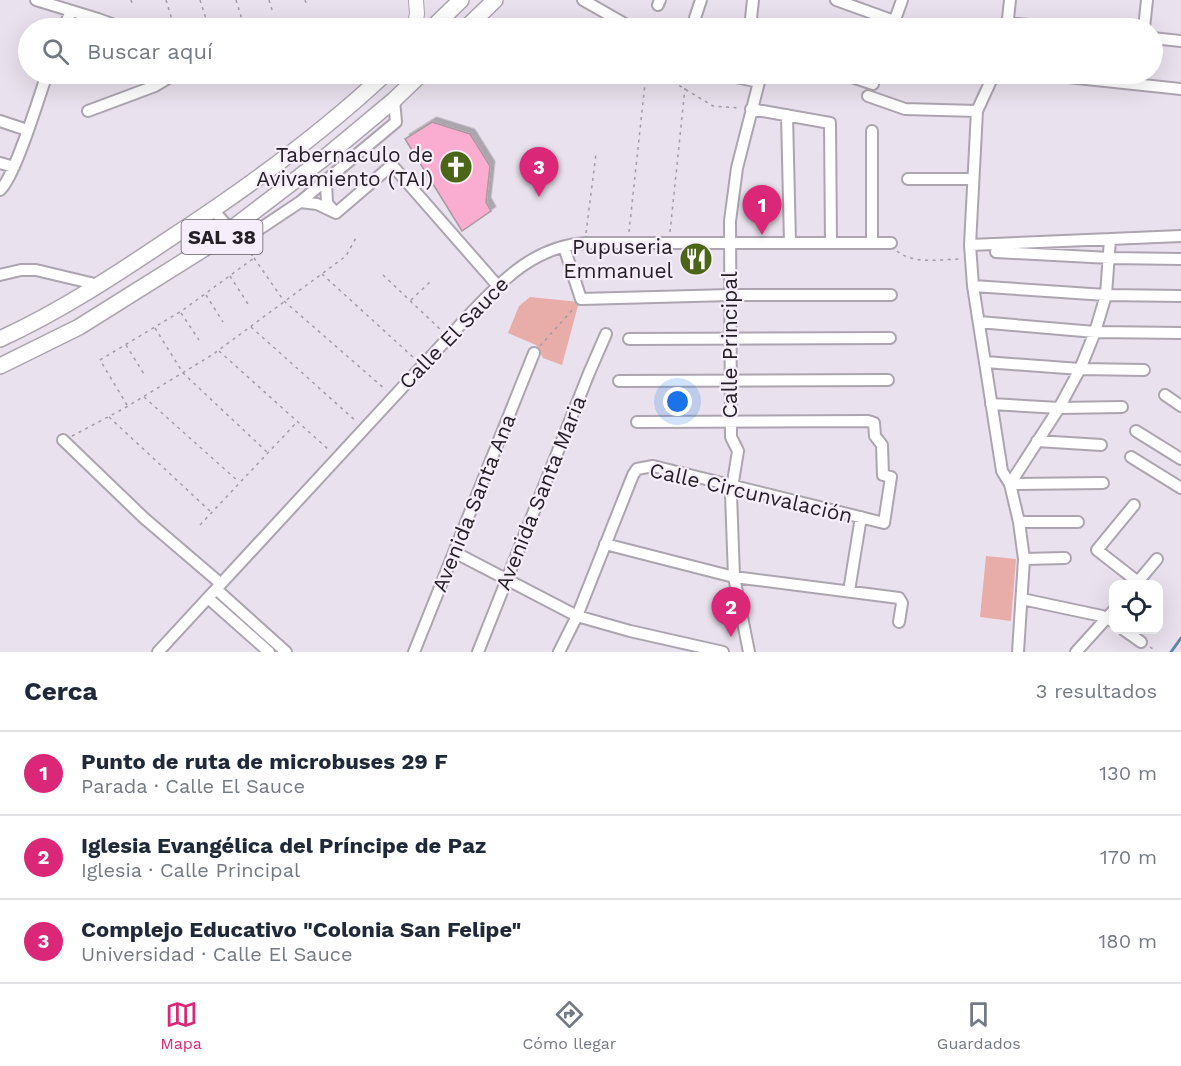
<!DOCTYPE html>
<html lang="es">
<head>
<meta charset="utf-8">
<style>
	body { margin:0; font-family:"Work Sans",sans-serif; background:#f2f2f3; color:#1f2937 }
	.controls { position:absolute; right:18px; bottom:18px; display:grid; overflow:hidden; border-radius:12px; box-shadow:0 6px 24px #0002 }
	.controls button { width:54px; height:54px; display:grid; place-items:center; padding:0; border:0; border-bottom:2px solid #e0e1e3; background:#fff; color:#1f2937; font:30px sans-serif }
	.you { position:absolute; left:678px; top:402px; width:21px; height:21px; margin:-15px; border:4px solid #fff; border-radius:50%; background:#1a73e8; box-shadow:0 0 0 9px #1a73e833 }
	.badge { display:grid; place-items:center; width:39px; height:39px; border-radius:50%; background:#db2777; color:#fff; font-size:20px; font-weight:700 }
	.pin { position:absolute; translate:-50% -50px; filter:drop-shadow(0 2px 3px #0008) }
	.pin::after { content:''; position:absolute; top:32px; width:21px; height:18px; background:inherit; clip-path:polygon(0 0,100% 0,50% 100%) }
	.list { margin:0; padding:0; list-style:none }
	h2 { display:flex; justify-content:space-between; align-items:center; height:78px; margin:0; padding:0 24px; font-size:26px }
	h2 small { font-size:20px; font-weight:400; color:#747a83 }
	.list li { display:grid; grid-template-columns:39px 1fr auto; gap:18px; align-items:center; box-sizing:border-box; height:84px; padding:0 24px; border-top:2px solid #e0e1e3 }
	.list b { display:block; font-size:22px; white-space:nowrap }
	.list p { margin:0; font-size:20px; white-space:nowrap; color:#747a83 }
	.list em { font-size:20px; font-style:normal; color:#747a83 }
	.icon { flex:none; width:33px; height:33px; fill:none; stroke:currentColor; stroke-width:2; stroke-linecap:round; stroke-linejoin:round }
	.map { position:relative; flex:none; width:1181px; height:652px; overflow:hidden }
	.search { position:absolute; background:#fff; box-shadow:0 6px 24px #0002; left:18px; right:18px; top:18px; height:66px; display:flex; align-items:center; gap:15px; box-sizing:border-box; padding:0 21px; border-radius:33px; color:#747a83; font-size:22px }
	.sheet { height:330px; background:#fff }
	nav { display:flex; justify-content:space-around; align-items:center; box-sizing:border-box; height:84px; border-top:2px solid #e0e1e3; background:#fff; font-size:16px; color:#747a83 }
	nav a { display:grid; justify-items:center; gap:3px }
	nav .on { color:#db2777 }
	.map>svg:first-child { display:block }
	.green { fill:#e8ada8 }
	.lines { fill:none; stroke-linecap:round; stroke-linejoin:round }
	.stream { stroke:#5f88b1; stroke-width:3 }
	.building { fill:#fbadd1; stroke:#a7999f; stroke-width:1.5; filter:url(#shadow) }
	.minor-casing { stroke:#aca5b0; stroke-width:14 }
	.major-casing { stroke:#aca5b0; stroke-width:16 }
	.highway-casing { stroke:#aca5b0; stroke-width:18 }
	.path { stroke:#a29ca5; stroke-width:1.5; stroke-dasharray:3 4.5; stroke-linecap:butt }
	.minor { stroke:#fff; stroke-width:10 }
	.major { stroke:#fff; stroke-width:14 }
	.highway { stroke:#fff; stroke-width:15 }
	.labels { text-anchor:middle; stroke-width:4.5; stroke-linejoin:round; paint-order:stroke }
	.shield { fill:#f7eefb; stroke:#635e66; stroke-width:1.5 }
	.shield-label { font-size:20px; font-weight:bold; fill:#242126 }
	.poi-label { font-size:21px; fill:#242126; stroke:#f7eefb; text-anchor:end }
	.street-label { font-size:21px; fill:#242126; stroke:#f7eefb }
</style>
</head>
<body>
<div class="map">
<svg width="1181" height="652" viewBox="0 0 1181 652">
	<defs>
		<filter id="shadow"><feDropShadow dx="4.5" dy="-4.5" stdDeviation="0" flood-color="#0004"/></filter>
	</defs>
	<rect width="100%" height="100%" fill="#e9e1ed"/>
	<path class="green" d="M530,297L579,302L562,365L543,358L536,345L508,333L519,306Z
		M986,556L1016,559L1011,621L980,617Z"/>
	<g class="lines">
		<path class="stream" d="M1171,652L1181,638"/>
	</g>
	<path class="building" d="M432,122L470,134L490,166L486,202L491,211L462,231L405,139Z"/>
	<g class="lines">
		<g class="minor-casing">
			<path id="minor" d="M36,0L98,19L123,28
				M583,0L632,28
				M836,0L894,21
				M658,5L660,0
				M695,18L701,0
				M1008,23L1058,28
				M64,28L71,11
				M750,28L753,0
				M892,28L902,0
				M1007,28L1010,0
				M1144,28L1147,0
				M1152,38L1181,41
				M722,74L759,82
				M843,74L873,84
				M994,74L977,111L970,245L973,286L1002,471L1010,484L1103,483
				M1039,74L1181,89
				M868,96L905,109L977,111
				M751,109L830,123L831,243
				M88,111L155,86L175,74
				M787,115L790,243
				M0,121L27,130
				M872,131V243
				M0,163L14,167
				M908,179H973
				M326,181L327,203L334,211
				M0,190C15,177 39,97 47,74
				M300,202L317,204L336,213
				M213,210L231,230L249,236L300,202L396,122L394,100
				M336,213L392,165L497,285
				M970,245L1181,236
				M564,247L581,299L730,295H891
				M996,252L1110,258L1181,259
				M0,275L21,270H36L99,285
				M973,286L1106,295L1181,296
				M979,322L1095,332L1181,333
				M629,339L890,338
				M985,362L1080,369L1144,370
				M619,381L888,380
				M1165,395L1181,406
				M991,404L1059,408L1122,407
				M1136,431L1181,459
				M63,440L144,518L220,583
				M1037,441L1101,445
				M1131,457L1181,488
				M1134,505L1097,550L1138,582
				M1019,522H1078
				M605,544L734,577L899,598L902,603L899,622
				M454,552L577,616L630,631L723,652
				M1024,559L1065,558
				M1136,584L1157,559
				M216,589L286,652
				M849,591L861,517
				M208,598L269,652
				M1022,599L1102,616L1114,622
				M1124,630L1141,642
				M158,652L473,311C504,278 537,246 585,243H891
				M414,652L534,353
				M478,652L589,373L606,334
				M559,652L577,616L633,475L637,469L653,466L884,523L891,477L883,475L882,445L875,436L874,423L868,421L637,422
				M749,652L734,577L731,494L738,451L731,437L730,221L737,168L761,74
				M1018,652L1024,559L1019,522L1010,484L1059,408L1080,369L1095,332L1106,295L1110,239
				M1076,652L1114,610"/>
		</g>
		<g class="major-casing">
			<path id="major" d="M414,28L417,14L416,0"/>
		</g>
		<g class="highway-casing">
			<path id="highway" d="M432,28L461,0
				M466,28L495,0
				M0,339C61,311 117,274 172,237C247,188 320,135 385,74
				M0,366L79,327L213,243L328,155L394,100L421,74"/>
		</g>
		<path class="path" d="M131,0L132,3
			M166,0L172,20
			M200,0L209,28
			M236,0L243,23
			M269,0L273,13
			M305,0L306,3
			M660,74L713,106L740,108
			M629,232L646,74
			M670,232L685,88
			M586,233L596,154
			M897,251C914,265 942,259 962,259
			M254,258L284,301L386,390
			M322,274L414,358
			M383,275L441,330
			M230,276L248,304
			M206,295L223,322
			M411,300L431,281
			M181,313L199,340
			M251,327L357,422
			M155,328L183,373L268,453
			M126,345L144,374
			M540,346L575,307
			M219,351L329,450
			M144,397L239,482
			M127,405L100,360L183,310L254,258L245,245
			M109,417L211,512
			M72,436L123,409L212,355L346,256L357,236
			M200,525L297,422
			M1150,647L1153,649V652"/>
		<use href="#minor" class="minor"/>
		<use href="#major" class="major"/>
		<use href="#highway" class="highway"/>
	</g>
	<defs>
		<g id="church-disc" transform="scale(1.725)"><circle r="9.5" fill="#4c6618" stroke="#f7eefb"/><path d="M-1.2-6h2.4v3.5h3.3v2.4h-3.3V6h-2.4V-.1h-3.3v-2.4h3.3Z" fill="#fff"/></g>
		<g id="restaurant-disc" transform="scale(1.725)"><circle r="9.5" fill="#4c6618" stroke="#f7eefb"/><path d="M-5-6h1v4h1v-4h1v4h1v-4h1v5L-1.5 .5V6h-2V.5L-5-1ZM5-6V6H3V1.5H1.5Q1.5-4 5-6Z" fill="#fff"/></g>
	</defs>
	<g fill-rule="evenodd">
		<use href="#church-disc" x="456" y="167"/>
		<use href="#restaurant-disc" x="696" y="259"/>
	</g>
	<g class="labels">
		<rect class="shield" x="181.5" y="220" width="81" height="34" rx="4.5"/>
		<g class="shield-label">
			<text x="222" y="244">SAL 38</text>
		</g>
		<g class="poi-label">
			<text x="433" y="162">Tabernaculo de<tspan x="433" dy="24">Avivamiento (TAI)</tspan></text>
			<text x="673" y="254">Pupuseria<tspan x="673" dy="24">Emmanuel</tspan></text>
		</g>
		<g class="street-label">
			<text transform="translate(454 333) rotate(-46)" y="7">Calle El Sauce</text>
			<text transform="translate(730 345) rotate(-90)" y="7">Calle Principal</text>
			<text transform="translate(541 493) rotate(-68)" y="7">Avenida Santa Maria</text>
			<text transform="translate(751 493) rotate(13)" y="7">Calle Circunvalación</text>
			<text transform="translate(474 503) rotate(-68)" y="7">Avenida Santa Ana</text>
		</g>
	</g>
</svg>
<div class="controls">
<button><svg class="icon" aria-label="locate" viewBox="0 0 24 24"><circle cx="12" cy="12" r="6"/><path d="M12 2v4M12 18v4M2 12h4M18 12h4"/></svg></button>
</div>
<div class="you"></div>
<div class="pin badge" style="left:762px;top:235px">1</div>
<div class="pin badge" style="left:731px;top:637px">2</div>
<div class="pin badge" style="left:539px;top:197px">3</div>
<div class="search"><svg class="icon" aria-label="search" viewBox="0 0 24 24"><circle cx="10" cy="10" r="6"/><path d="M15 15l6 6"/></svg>Buscar aquí</div>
</div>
<section class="sheet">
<h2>Cerca<small>3 resultados</small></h2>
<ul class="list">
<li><span class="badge">1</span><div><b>Punto de ruta de microbuses 29 F</b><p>Parada · Calle El Sauce</p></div><em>130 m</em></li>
<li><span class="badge">2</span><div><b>Iglesia Evangélica del Príncipe de Paz</b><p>Iglesia · Calle Principal</p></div><em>170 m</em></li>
<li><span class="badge">3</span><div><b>Complejo Educativo &quot;Colonia San Felipe&quot;</b><p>Universidad · Calle El Sauce</p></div><em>180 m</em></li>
</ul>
</section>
<nav>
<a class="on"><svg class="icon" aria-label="map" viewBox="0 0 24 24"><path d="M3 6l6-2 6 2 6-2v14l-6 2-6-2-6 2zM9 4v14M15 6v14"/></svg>Mapa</a>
<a><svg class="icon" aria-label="directions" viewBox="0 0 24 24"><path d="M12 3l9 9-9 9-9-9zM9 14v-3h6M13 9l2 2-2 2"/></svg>Cómo llegar</a>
<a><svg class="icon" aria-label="saved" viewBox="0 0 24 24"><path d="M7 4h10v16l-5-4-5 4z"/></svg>Guardados</a>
</nav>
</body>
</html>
